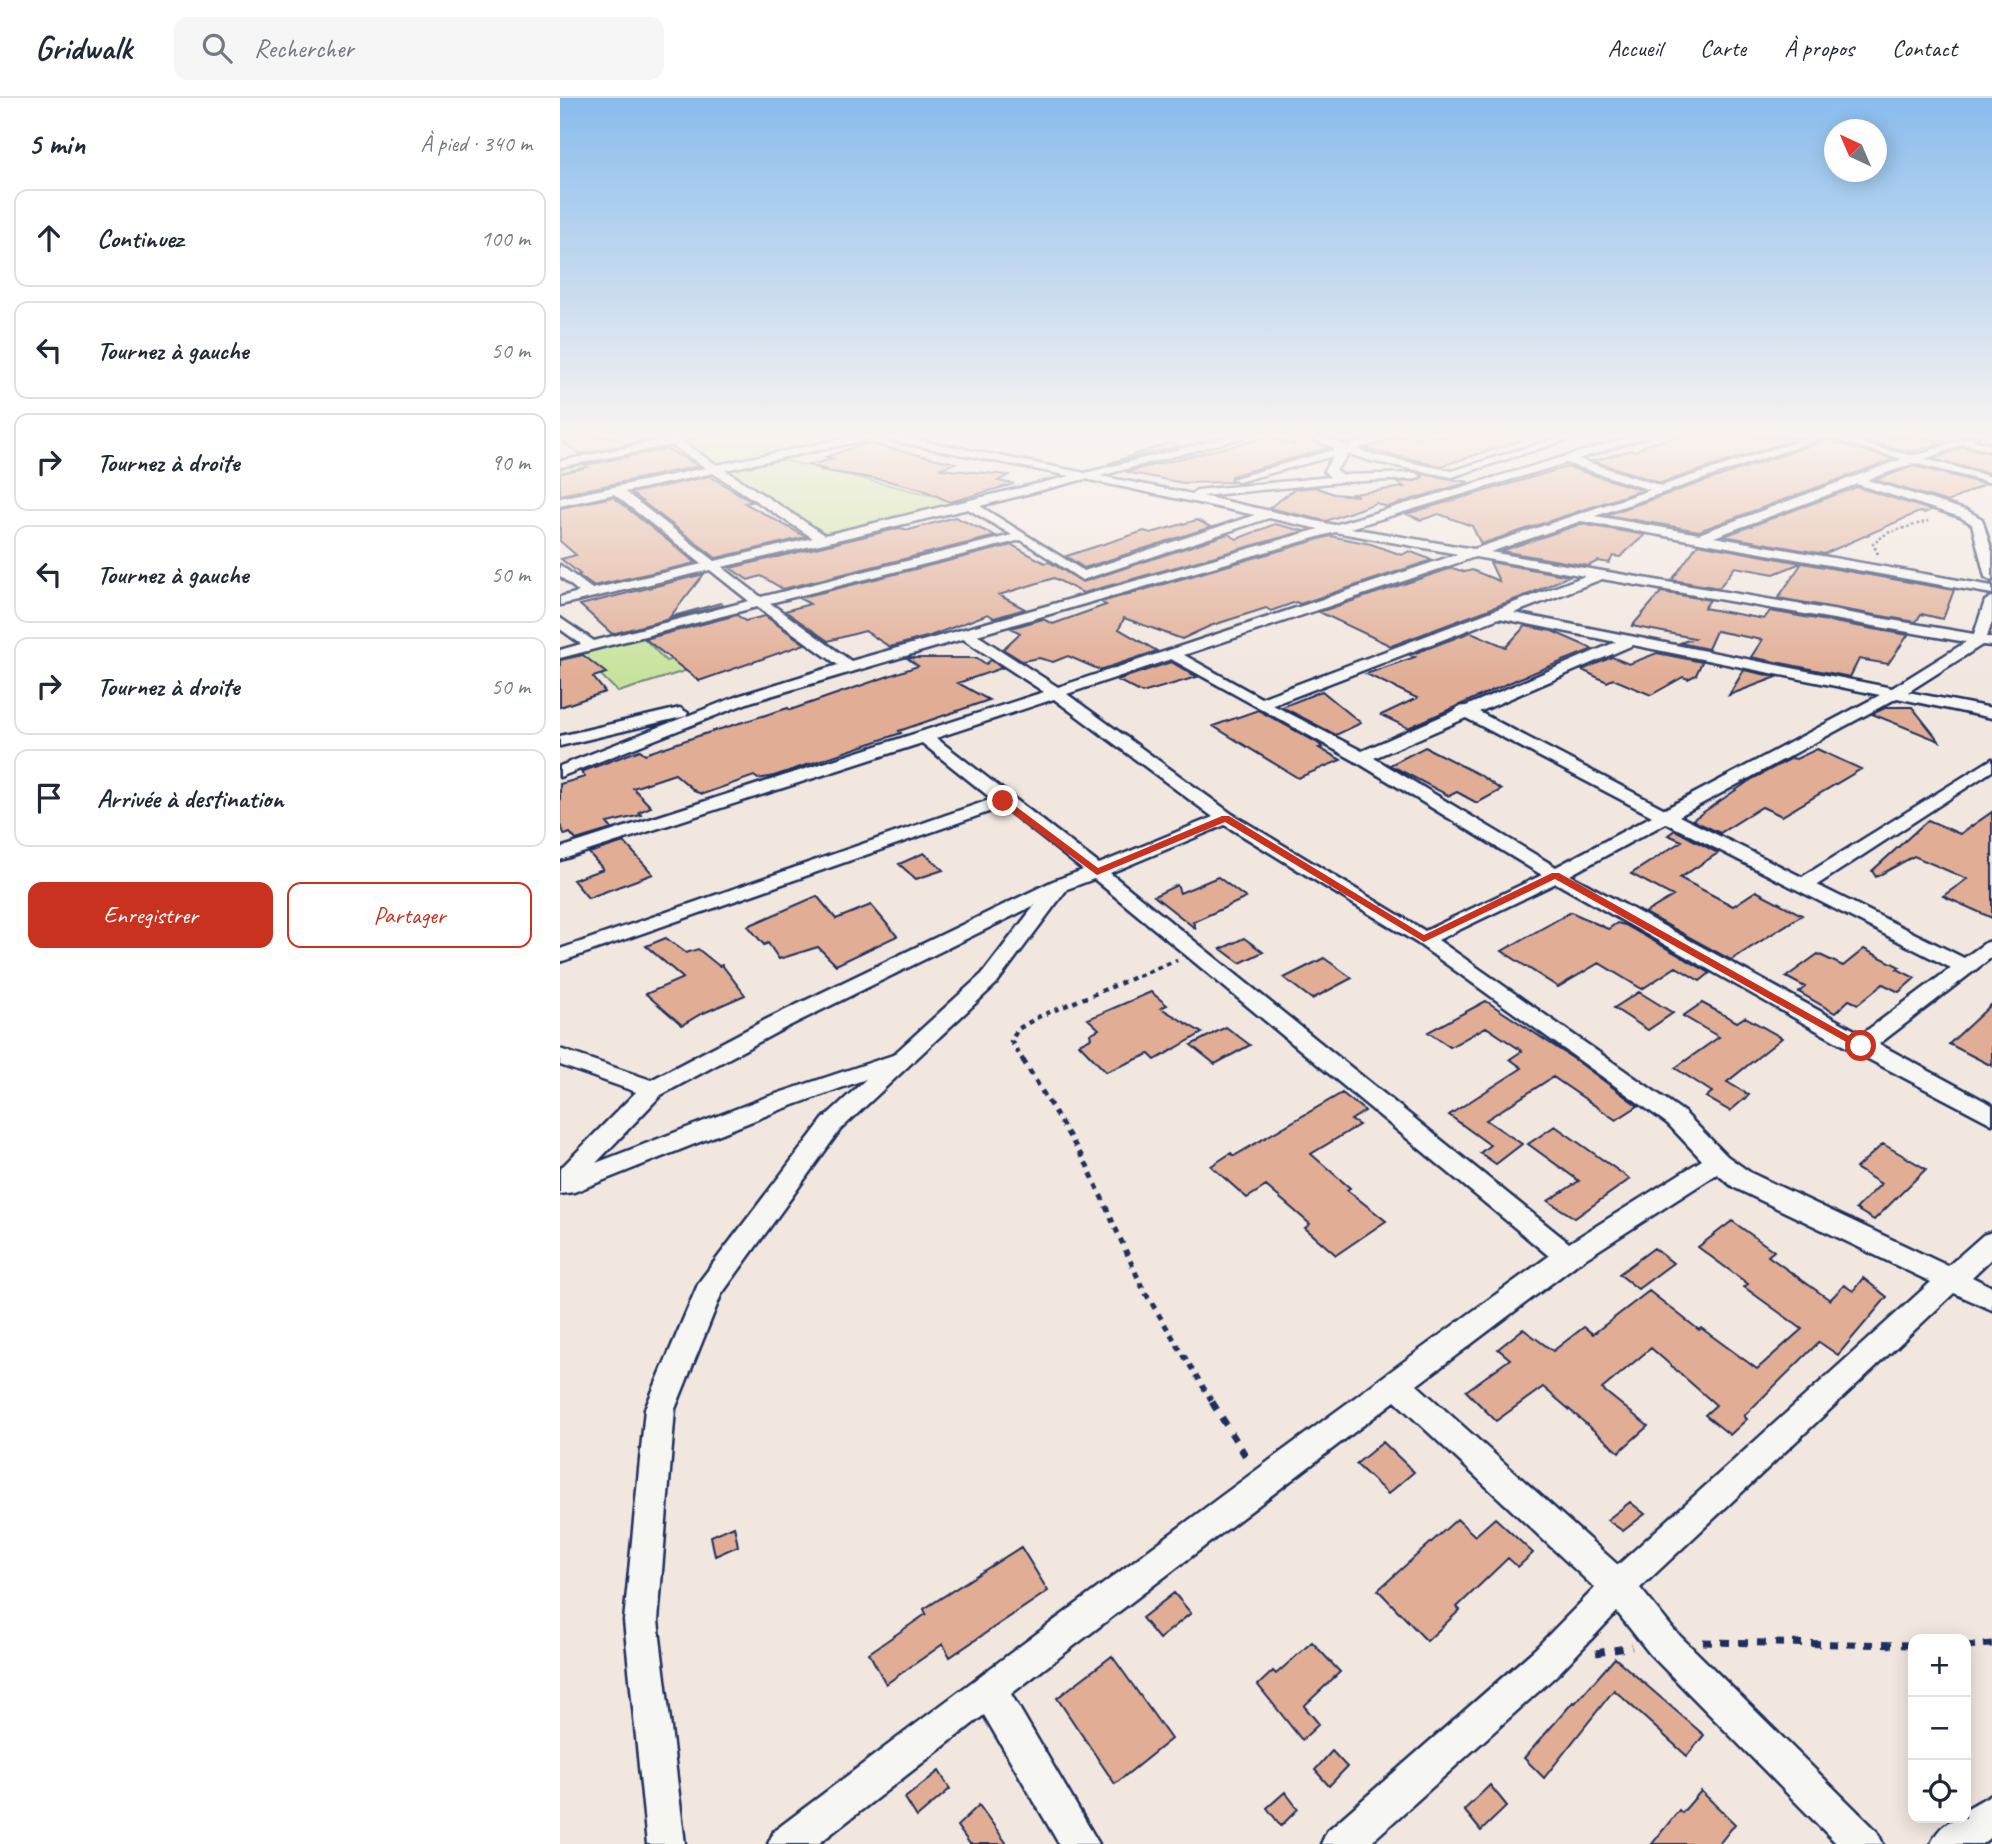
<!DOCTYPE html>
<html lang="fr">
<head>
<meta charset="utf-8">
<style>
	body { margin:0; font-family:Caveat,sans-serif; background:#f6f6f7; color:#1f2937 }
	.controls { position:absolute; right:21px; bottom:21px; display:grid; overflow:hidden; border-radius:14px; box-shadow:0 4px 18px #0003 }
	.controls button { width:63px; height:63px; display:grid; place-items:center; padding:0; border:0; border-bottom:2px solid #e0e1e3; background:#fff; color:#1f2937; font:35px sans-serif }
	.compass { position:absolute; left:1264px; top:21px; width:63px; height:63px; border-radius:50%; background:#fff; box-shadow:0 4px 18px #0003; rotate:316deg }
	.stop { position:absolute; width:21px; height:21px; margin:-16px; border:5px solid #c8321e; border-radius:50%; background:#fff }
	.stop.end { background:#c8321e; border-color:#fff; box-shadow:0 2px 7px #0008 }
	.list { margin:0; padding:0; list-style:none }
	h2 { display:flex; justify-content:space-between; align-items:center; height:91px; margin:0; padding:0 28px; font-size:30px }
	h2 small { font-size:23px; font-weight:400; color:#747a83 }
	.list li { display:grid; grid-template-columns:46px 1fr auto; gap:21px; align-items:center; box-sizing:border-box; height:98px; margin:0 14px 14px; padding:0 14px; border:2px solid #e0e1e3; border-radius:14px }
	.list b { display:block; font-size:26px; white-space:nowrap }
	.list em { font-size:23px; font-style:normal; color:#747a83 }
	.actions { display:flex; gap:14px; padding:21px 28px }
	.actions a { flex:1; padding:16px 0; border:2px solid #c8321e; border-radius:14px; text-align:center; font-size:24px; color:#c8321e }
	.actions .main { background:#c8321e; color:#fff }
	.icon { flex:none; width:38px; height:38px; fill:none; stroke:currentColor; stroke-width:2; stroke-linecap:round; stroke-linejoin:round }
	.map { position:relative; flex:none; width:1432px; height:1746px; overflow:hidden }
	header { display:flex; align-items:center; gap:42px; box-sizing:border-box; height:98px; padding:0 35px; background:#fff; border-bottom:2px solid #e0e1e3 }
	header strong { font-size:33px }
	nav { display:flex; gap:38px; margin-inline-start:auto; font-size:24px }
	.search { width:490px; height:63px; background:#f6f6f7; display:flex; align-items:center; gap:18px; box-sizing:border-box; padding:0 24px; border-radius:14px; color:#747a83; font-size:26px }
	main { display:flex }
	aside { flex:1; background:#fff }
	.map>svg:first-child { display:block }
	.green { fill:#c7e39b; stroke:#71897c; stroke-width:2 }
	.building { fill:#e1ad95; stroke:#1b2f5e; stroke-width:2 }
	.lines { fill:none; stroke-linecap:round; stroke-linejoin:round }
	.minor-casing { stroke:#1b2f5e; stroke-width:5 }
	.path-far3 { stroke:#1b2f5e; stroke-width:2.5; stroke-dasharray:2.5 2.5; stroke-linecap:butt }
	.path-far2 { stroke:#1b2f5e; stroke-width:4.5; stroke-dasharray:5 5; stroke-linecap:butt }
	.path-far1 { stroke:#1b2f5e; stroke-width:5; stroke-dasharray:6 6; stroke-linecap:butt }
	.path { stroke:#1b2f5e; stroke-width:7; stroke-dasharray:9 9; stroke-linecap:butt }
	.minor { fill:#f6f6f2; fill-rule:evenodd }
	.route { fill:#c8321e }
</style>
</head>
<body>
<header>
<strong>Gridwalk</strong>
<div class="search"><svg class="icon" aria-label="search" viewBox="0 0 24 24"><circle cx="10" cy="10" r="6"/><path d="M15 15l6 6"/></svg>Rechercher</div>
<nav><a>Accueil</a><a>Carte</a><a>À propos</a><a>Contact</a></nav>
</header>
<main>
<aside>
<h2>5 min<small>À pied · 340 m</small></h2>
<ul class="list">
<li><svg class="icon" aria-label="ahead" viewBox="0 0 24 24"><path d="M12 20V5M6 11l6-6 6 6"/></svg><div><b>Continuez</b></div><em>100 m</em></li>
<li><svg class="icon" aria-label="left" viewBox="0 0 24 24"><path d="M17 20v-9H6M10 6l-5 5 5 5"/></svg><div><b>Tournez à gauche</b></div><em>50 m</em></li>
<li><svg class="icon" aria-label="right" viewBox="0 0 24 24"><path d="M7 20v-9h11M14 6l5 5-5 5"/></svg><div><b>Tournez à droite</b></div><em>90 m</em></li>
<li><svg class="icon" aria-label="left" viewBox="0 0 24 24"><path d="M17 20v-9H6M10 6l-5 5 5 5"/></svg><div><b>Tournez à gauche</b></div><em>50 m</em></li>
<li><svg class="icon" aria-label="right" viewBox="0 0 24 24"><path d="M7 20v-9h11M14 6l5 5-5 5"/></svg><div><b>Tournez à droite</b></div><em>50 m</em></li>
<li><svg class="icon" aria-label="arrive" viewBox="0 0 24 24"><path d="M6 21V4h12l-3 4 3 4H6"/></svg><div><b>Arrivée à destination</b></div></li>
</ul>
<div class="actions"><a class="main">Enregistrer</a><a>Partager</a></div>
</aside>
<div class="map">
<svg width="1432" height="1746" viewBox="0 0 1432 1746">
	<rect width="100%" height="100%" fill="#f2e7df"/>
	<filter id="ink" filterUnits="userSpaceOnUse"><feTurbulence type="fractalNoise" baseFrequency=".0143" numOctaves="2"/><feDisplacementMap in="SourceGraphic" scale="14" xChannelSelector="R" yChannelSelector="G"/><feConvolveMatrix kernelMatrix="1 2 1 2 8 2 1 2 1" color-interpolation-filters="sRGB"/></filter>
	<g filter="url(#ink)">
		<path class="green" d="M142,339H298L155,369L118,343Z
			M107,346L141,371L0,401V368Z
			M214,360L406,405L263,437L159,372Z
			M80,536L106,563L174,542L188,553L58,594L30,566L0,574V557Z"/>
		<path class="building" d="M30,339H55L66,346L90,342L21,356L2,344Z
			M708,339L734,347L735,339H747L768,350L671,378L672,384L623,385L566,374Z
			M836,339H960V343L881,368L805,351Z
			M1116,339H1242L1101,385L1033,363L1071,352L1076,353L1086,347Z
			M1288,339H1360L1387,344L1351,354Z
			M1266,342L1334,361L1139,433L1046,417Z
			M306,345L395,365L379,371L449,377L438,383L454,386L390,404L361,391L324,382L260,372L264,371L249,367L273,361L266,359Z
			M609,345L620,348L547,366Z
			M1403,349L1432,355V376L1373,361Z
			M107,351L139,368L0,397V375L28,369L25,367Z
			M1354,368L1425,386L1388,404L1315,382Z
			M1007,369L1082,392L921,446L912,428L879,416L861,422L846,416Z
			M862,376L909,384L827,409L816,405L766,423L709,410L735,391L755,389L774,396L798,398L793,396L844,389L836,384L856,383L863,379Z
			M150,378L192,404L185,405L246,439L156,460L71,395Z
			M1297,389L1371,412L1364,415L1359,414L1264,456L1164,438Z
			M53,399L136,465L33,488L18,477L20,476L1,461L16,457L0,443V410Z
			M395,419L436,438L223,491L201,478L188,482L170,470L340,430L349,432Z
			M637,422L651,429L524,470L506,458L584,433L591,435Z
			M715,426L744,433L523,495L494,480L439,497L465,511L434,520L428,516L370,538L330,549L305,533L268,543L225,513L250,506L239,500L452,447L485,465L489,464L523,484L668,436L677,441Z
			M1021,426L1085,437L1060,459L1053,458L1049,465L1038,463L1028,468L941,453Z
			M770,438L811,446L842,457L849,453L872,462L740,506L736,504L711,513L706,510L650,528L622,541L564,520L559,531L597,553L540,572L508,558L493,564L479,560L462,563L443,551L460,535L451,530L483,521L493,526L546,507L541,504Z
			M1138,446L1241,465L1214,476L1175,469L1159,490L1112,482Z
			M930,464L1009,478L972,495L831,548L759,514L892,470L905,474L912,472L939,483Z
			M1242,465L1394,492L1383,521L1361,516L1356,524L1218,500Z
			M144,476L110,519L160,505L163,507L52,536L20,507Z
			M1101,494L1150,502L1144,510L1204,521L1210,513L1348,537L1328,566L1299,561L1290,579L1191,559L1202,542L1156,533L1148,551L1120,545L1134,540L1072,528Z
			M177,517L185,523L205,518L245,546L139,583L85,541Z
			M965,528L992,533L1033,551L958,581L848,630L821,617L857,600L806,576L855,559L850,557L911,534L946,549Z
			M1097,555L1142,564L1136,577L1128,581L1123,579L1091,597L1053,581L1047,584L1022,572L1052,559L1069,566Z
			M23,557L46,575L33,579L45,594L0,609V562Z
			M347,560H417L426,566L431,562L442,570L398,585L429,602L339,633L341,635L214,678L198,681L194,678L143,696L136,694L115,676L73,690L91,709L79,714L81,717L47,725L52,731L16,742L10,735L5,737L0,727V686L25,679L21,674L80,652L85,656L138,638L228,610L230,612L358,568Z
			M611,564L637,579L582,595L557,582Z
			M1184,572L1217,579L1169,597Z
			M762,593L801,625L776,637L722,609Z
			M1327,609H1352L1379,643L1312,616Z
			M698,612L758,645L762,649L759,650L781,662L738,680L653,628Z
			M865,649L920,677L941,692L917,705L897,694L889,698L830,667Z
			M1257,651L1301,671L1222,718L1202,709L1160,735L1132,722L1192,681L1232,660L1236,661Z
			M1432,714V820L1383,798L1407,781L1354,758L1316,779L1312,773L1368,722L1400,736Z
			M1115,732L1158,755L1120,780L1173,808L1196,793L1242,817L1171,862L1085,815L1113,798L1071,776L1122,743L1108,737Z
			M64,744L93,776L28,800L13,782L43,771L29,755Z
			M364,755L383,772L356,781L339,766Z
			M658,779L686,800L633,824L636,831L594,798L617,787L620,795Z
			M257,798L276,821L311,807L337,838L276,867L258,849L219,861L208,845L204,847L188,828Z
			M1011,814L1048,831L1057,825L1065,827L1150,875L1140,883L1116,869L1082,891L1039,865L998,889L942,853Z
			M106,840L126,855L138,851L159,868L162,867L185,897L139,917L122,927L86,896L123,880L86,848Z
			M684,840L703,854L680,865L661,851Z
			M1304,851L1340,869L1337,871L1355,880L1339,894L1323,886L1298,906L1289,902L1275,915L1239,894L1245,889L1226,879L1258,856L1283,868Z
			M764,860L792,880L752,901L724,880Z
			M591,894L607,907L601,910L642,935L595,962L589,956L546,974L519,946L531,940L530,936L539,931L528,921Z
			M1079,894L1113,915L1088,932L1054,910Z
			M926,903L1017,963L1078,1008L1056,1022L993,979L926,1022L962,1046L936,1066L920,1055L930,1047L889,1017L962,970L950,961L962,953L926,929L890,949L868,934Z
			M1142,905L1177,924L1185,919L1222,940L1167,984L1189,997L1170,1013L1146,999L1152,994L1115,970L1159,939L1123,918Z
			M1432,906V968L1389,946Z
			M666,929L690,947L655,966L631,947Z
			M782,995L805,1013L791,1022L799,1027L751,1056L790,1090L787,1092L826,1123L776,1157L745,1130L750,1126L706,1088L687,1100L651,1068L671,1055L674,1058Z
			M995,1028L1070,1081L1015,1120L988,1103L1019,1083L968,1046Z
			M1323,1046L1366,1071L1314,1122L1296,1111L1321,1086L1296,1070Z
			M1172,1123L1214,1153L1208,1158L1270,1202L1284,1187L1293,1193L1303,1180L1327,1199L1278,1257L1259,1244L1184,1318L1187,1321L1170,1337L1145,1317L1156,1307L1091,1250L1042,1291L1088,1328L1059,1354L983,1289L936,1323L906,1293L950,1261L938,1251L963,1231L993,1253L1024,1229L1033,1236L1089,1193L1139,1232L1141,1230L1197,1271L1242,1231L1184,1189L1188,1186L1138,1149Z
			M1094,1150L1113,1165L1078,1191L1059,1176Z
			M823,1344L854,1374L828,1396L796,1366Z
			M1070,1404L1085,1416L1063,1433L1047,1422Z
			M935,1420L973,1455L958,1469L948,1460L897,1509L900,1512L867,1543L818,1492L897,1421L915,1438Z
			M174,1428L178,1448L155,1458L151,1438Z
			M461,1449L488,1493L390,1559L383,1546L326,1586L309,1555L366,1516L364,1511Z
			M614,1495L631,1515L599,1541L582,1520Z
			M752,1544L780,1574L744,1608L759,1626L742,1642L698,1587L713,1573L716,1576Z
			M552,1558L611,1641L555,1686L497,1600Z
			M1055,1560L1144,1637L1127,1658L1054,1592L984,1680L964,1660L1013,1604L1015,1605Z
			M772,1653L787,1669L769,1688L755,1672Z
			M379,1673L390,1691L357,1719L345,1700Z
			M930,1687L947,1708L921,1733L904,1712Z
			M1141,1693L1175,1726L1159,1746H1092L1119,1712L1122,1715Z
			M725,1694L738,1711L721,1728L707,1710Z
			M419,1707L447,1746H410L397,1728Z"/>
		<g class="lines">
			<g class="minor-casing">
				<path id="minor" d="M119,339H138L122,344L157,367L292,339H311L306,342L165,372L265,437L510,378L328,342L323,339H343L525,375L668,339H685L540,378L632,396L637,392L770,379L764,373L773,358L678,384L672,381L776,351L749,339H763L788,348L817,339H833L797,351L814,357L892,373L1000,339H1015L892,379L811,363L789,356L776,372L783,377L855,375L861,378L855,381L780,384L642,398L774,427L1071,339H1086L1018,361L1101,388L1250,339H1265L1035,418L1139,436L1342,361L1266,339C1296,339 1322,354 1351,357C1368,358 1395,339 1418,339L1414,342L1432,347V353L1403,346L1365,361L1432,379V385L1354,365L1307,382L1408,413L1422,421L1432,454V483L1425,479L1412,426L1400,419L1297,386L1154,439L1432,488V496L1021,423L930,454L1414,536L1425,503L1432,499V524L1427,539L1432,540V548L1422,547L1348,594L1432,610V620L1337,600L1119,718L1242,779L1432,661V673L1257,787L1404,860L1425,845L1432,843V859L1319,946L1432,1007V1026L1293,953L996,785L878,842L1124,1014L1167,1058L1191,1075L1388,1168L1423,1137L1432,1134V1160L1412,1179L1432,1189V1212L1394,1195L1080,1490L1114,1532L1317,1733L1323,1746H1277L1090,1556L1057,1514L999,1575L809,1746H761L767,1733L975,1551L1035,1490L835,1303L451,1596L539,1746H499L424,1617L258,1746H208L214,1733C471,1539 728,1347 989,1158L534,781L507,791L436,886L280,1032L161,1197L115,1311L98,1523L125,1746H87L64,1523L85,1311L139,1184L264,1020L306,981L220,1012L14,1094L0,1096V1071L76,994L0,967V951L91,982L207,921L493,783L523,772L443,709L0,864V851L432,701L362,645L0,762V750L484,594L403,541L190,604L0,679V668L178,598L278,567L197,509L0,560V552L21,546L0,531V520L34,543L189,503L150,472L0,507V499L19,494L0,478V467L32,491L142,466L54,396L0,408V400L146,370L111,347L0,369V363ZM1006,365L1090,392L914,451L790,430ZM153,375L253,440L155,463L65,394ZM525,381L695,417L524,473L420,408ZM408,411L452,437L201,499L162,469ZM709,420L759,431L291,563L210,505L461,442L522,482ZM775,434L898,456L498,589L417,537ZM915,459L1025,478L701,600L624,557ZM1042,481L1406,544L1332,590L954,515ZM939,520L1056,544L906,608L898,609L896,612L802,653L713,607ZM1073,547L1320,597L1105,711L919,614ZM611,561L795,663L982,777L865,833L672,716L507,596ZM494,601L653,719L539,766L376,640ZM906,620L1092,718L996,769L814,660ZM1106,725L1391,870L1302,936L1010,777ZM665,727L857,845L1108,1026L1142,1062L1009,1145L550,775ZM475,807L422,876L333,957L204,1000L36,1065L101,997L223,931ZM1157,1076L1173,1089L1371,1184L1058,1467L857,1287L1017,1166Z
					M120,610L128,615L126,618L0,648V638Z
					M1432,1696V1738L1422,1746H1371C1378,1730 1388,1720 1406,1720V1711Z"/>
			</g>
			<path class="path-far3" d="M1318,456L1313,446L1327,435L1368,423"/>
			<path class="path-far2" d="M464,964L451,943L458,931L478,919L617,862"/>
			<path class="path-far1" d="M463,962L527,1067L583,1191L653,1305"/>
			<path class="path" d="M652,1304L690,1365
				M1143,1544L1353,1547
				M1406,1548L1432,1546
				M1036,1555L1072,1549"/>
			<use href="#minor" class="minor"/>
		</g>
	</g>
	<linearGradient id="sky" x2="0" y2="1"><stop stop-color="#89bced"/><stop offset="0.58" stop-color="#f9f4f1"/><stop offset="1" stop-color="#f9f4f1" stop-opacity="0"/></linearGradient>
	<rect width="1432" height="583" fill="url(#sky)"/>
	<path class="route" d="M439,701H446L538,770L662,718H669L864,837L992,775H999L1307,948L1305,950H1297L995,781L864,844L665,724L537,777L439,705Z"/>
</svg>
<div class="controls">
<button>+</button>
<button>−</button>
<button><svg class="icon" aria-label="locate" viewBox="0 0 24 24"><circle cx="12" cy="12" r="6"/><path d="M12 2v4M12 18v4M2 12h4M18 12h4"/></svg></button>
</div>
<svg class="compass" viewBox="-18 -18 36 36"><path d="M0-13l5 13h-10z" fill="#e53935"/><path d="M0 13l5-13h-10z" fill="#747a83"/></svg>
<div class="stop" style="left:1301px;top:948px"></div>
<div class="stop end" style="left:443px;top:703px"></div>
</div>
</main>
</body>
</html>
